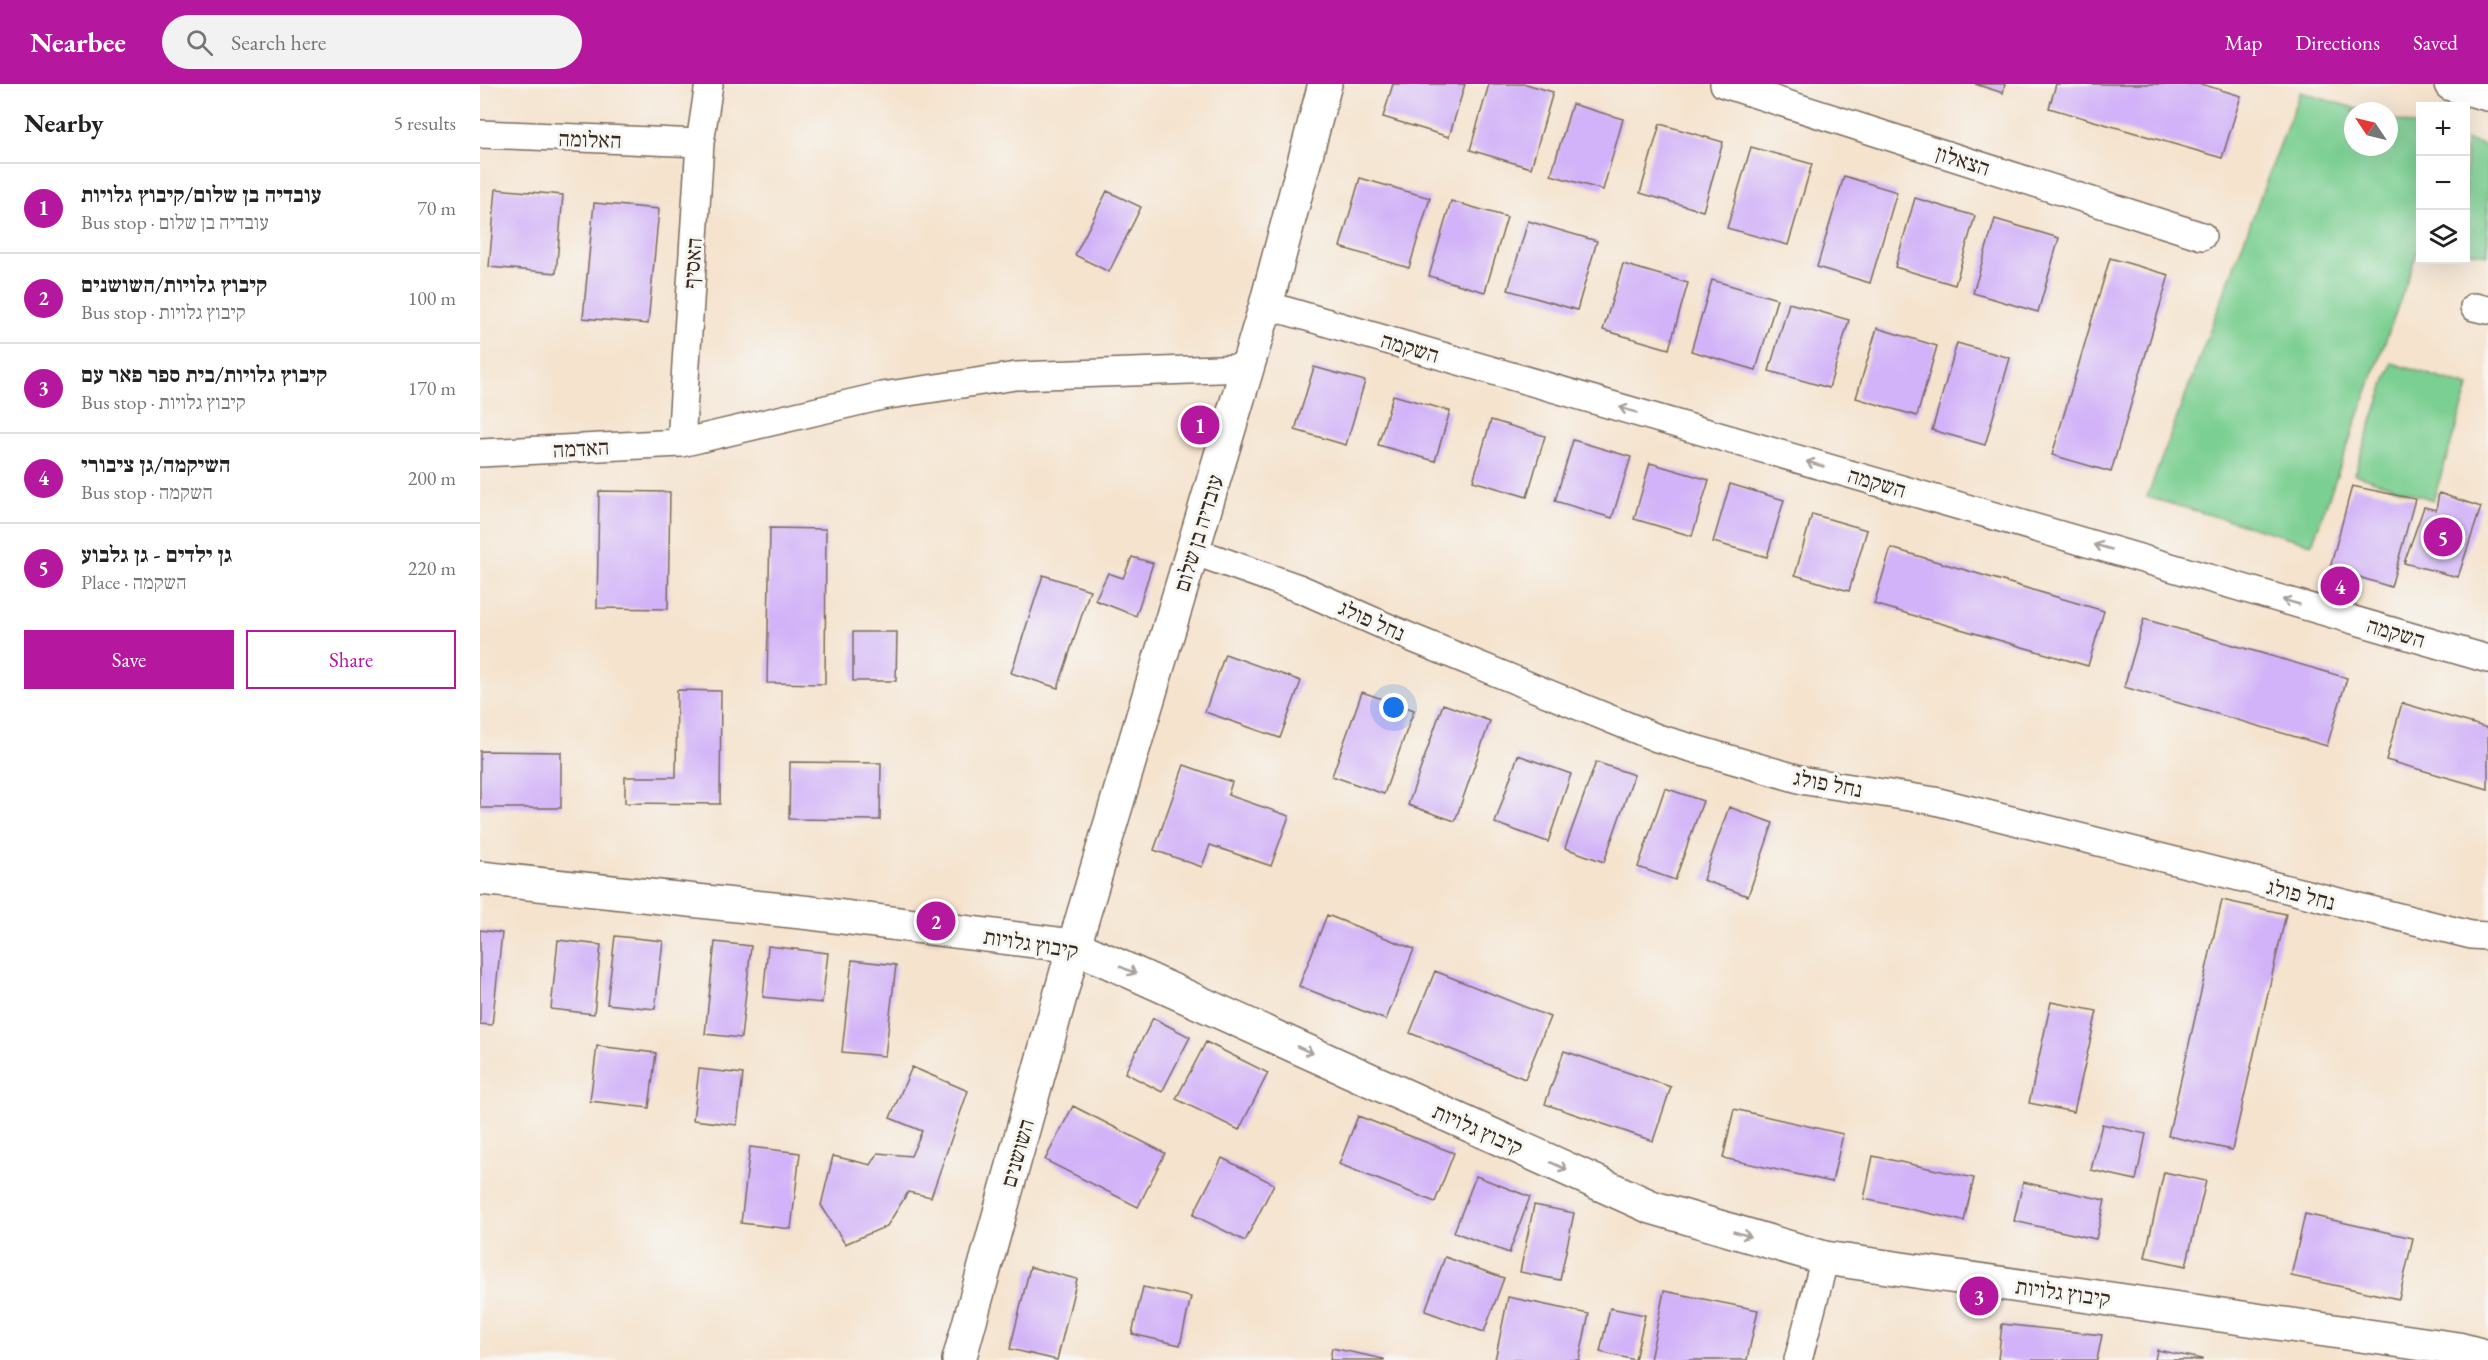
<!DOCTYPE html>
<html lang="en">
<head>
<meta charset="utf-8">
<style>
	body { margin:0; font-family:"EB Garamond","Frank Ruhl Libre",serif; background:#f2f2f2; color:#222 }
	.controls { position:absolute; right:18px; top:18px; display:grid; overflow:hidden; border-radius:0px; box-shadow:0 6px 24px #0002 }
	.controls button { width:54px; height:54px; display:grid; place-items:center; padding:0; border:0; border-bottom:2px solid #e0e0e0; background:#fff; color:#222; font:30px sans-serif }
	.compass { position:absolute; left:1864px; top:18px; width:54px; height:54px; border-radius:50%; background:#fff; box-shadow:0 6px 24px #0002; rotate:305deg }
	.you { position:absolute; left:914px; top:624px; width:21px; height:21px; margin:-15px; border:4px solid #fff; border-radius:50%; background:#1a73e8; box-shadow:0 0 0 9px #1a73e833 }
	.badge { display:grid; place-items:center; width:39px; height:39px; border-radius:50%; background:#b5179e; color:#fff; font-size:20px; font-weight:700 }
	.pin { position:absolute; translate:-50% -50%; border:3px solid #fff; box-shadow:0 2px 6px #0006 }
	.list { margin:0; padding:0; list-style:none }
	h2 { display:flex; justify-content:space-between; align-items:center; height:78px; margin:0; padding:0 24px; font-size:26px }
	h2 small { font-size:20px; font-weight:400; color:#767676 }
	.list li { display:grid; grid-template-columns:39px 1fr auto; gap:18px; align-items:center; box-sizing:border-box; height:90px; padding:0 24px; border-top:2px solid #e0e0e0 }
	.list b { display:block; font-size:22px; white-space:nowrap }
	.list p { margin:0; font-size:20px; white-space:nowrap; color:#767676 }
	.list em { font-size:20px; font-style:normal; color:#767676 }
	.actions { display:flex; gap:12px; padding:18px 24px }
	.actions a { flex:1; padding:14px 0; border:2px solid #b5179e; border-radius:0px; text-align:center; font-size:21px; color:#b5179e }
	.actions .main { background:#b5179e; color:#fff }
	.icon { flex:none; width:33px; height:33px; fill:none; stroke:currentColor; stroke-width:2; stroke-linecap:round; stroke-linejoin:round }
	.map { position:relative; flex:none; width:2008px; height:1276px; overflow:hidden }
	header { display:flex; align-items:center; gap:36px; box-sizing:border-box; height:84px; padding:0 30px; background:#b5179e; color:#fff }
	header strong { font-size:28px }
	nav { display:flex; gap:33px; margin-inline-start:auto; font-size:21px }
	.search { width:420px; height:54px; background:#f2f2f2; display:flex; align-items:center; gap:15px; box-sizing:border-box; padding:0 21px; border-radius:33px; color:#767676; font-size:22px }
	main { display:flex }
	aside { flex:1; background:#fff }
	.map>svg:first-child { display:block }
	.green { fill:#7bcf92; stroke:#5b7c58; stroke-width:1.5 }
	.building { fill:#d2b2f8 }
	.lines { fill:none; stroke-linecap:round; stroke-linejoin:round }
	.minor-casing { stroke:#7c6b5c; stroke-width:30 }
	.tertiary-casing { stroke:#7c6b5c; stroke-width:36 }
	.minor { stroke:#fff; stroke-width:27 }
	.tertiary { stroke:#fff; stroke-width:33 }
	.oneway { stroke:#a79f9a }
	.labels { text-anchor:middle; stroke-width:6; stroke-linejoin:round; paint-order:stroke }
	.street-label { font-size:22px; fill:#3b2a1e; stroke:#f6f6f2 }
</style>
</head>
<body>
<header>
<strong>Nearbee</strong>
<div class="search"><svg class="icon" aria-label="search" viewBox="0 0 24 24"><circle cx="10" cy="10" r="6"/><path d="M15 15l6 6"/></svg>Search here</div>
<nav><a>Map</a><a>Directions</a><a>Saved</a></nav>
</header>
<main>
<aside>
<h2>Nearby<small>5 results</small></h2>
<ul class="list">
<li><span class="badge">1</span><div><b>עובדיה בן שלום/קיבוץ גלויות</b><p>Bus stop · עובדיה בן שלום</p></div><em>70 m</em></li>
<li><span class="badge">2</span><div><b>קיבוץ גלויות/השושנים</b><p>Bus stop · קיבוץ גלויות</p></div><em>100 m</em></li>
<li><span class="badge">3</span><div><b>קיבוץ גלויות/בית ספר פאר עם</b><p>Bus stop · קיבוץ גלויות</p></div><em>170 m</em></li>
<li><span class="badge">4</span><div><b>השיקמה/גן ציבורי</b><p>Bus stop · השקמה</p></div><em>200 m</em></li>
<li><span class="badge">5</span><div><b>גן ילדים - גן גלבוע</b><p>Place · השקמה</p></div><em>220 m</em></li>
</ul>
<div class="actions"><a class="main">Save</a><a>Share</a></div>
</aside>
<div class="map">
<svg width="2008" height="1276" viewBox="0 0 2008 1276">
	<rect width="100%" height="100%" fill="#f6f6f2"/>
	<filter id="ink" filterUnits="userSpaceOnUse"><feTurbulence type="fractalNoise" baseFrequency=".0167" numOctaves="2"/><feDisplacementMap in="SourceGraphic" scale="12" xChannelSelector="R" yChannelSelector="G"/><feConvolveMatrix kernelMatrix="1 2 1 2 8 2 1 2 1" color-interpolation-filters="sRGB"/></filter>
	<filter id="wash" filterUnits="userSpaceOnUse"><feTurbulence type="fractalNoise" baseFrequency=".008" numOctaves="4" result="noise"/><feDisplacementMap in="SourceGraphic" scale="24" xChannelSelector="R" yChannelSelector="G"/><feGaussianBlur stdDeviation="1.35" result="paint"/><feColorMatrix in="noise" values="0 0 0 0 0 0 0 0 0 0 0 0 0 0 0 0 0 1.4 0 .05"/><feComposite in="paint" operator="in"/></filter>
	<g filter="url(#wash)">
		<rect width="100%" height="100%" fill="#f5e3ce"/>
		<path class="green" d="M1820,8L1884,27H1873V63H1909V34L1940,43V161L1832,460L1667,413Z
			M1986,56L2008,62V171L1986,167Z
			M1912,279L1989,303L1953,416L1874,390Z"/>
		<g id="blocks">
			<path class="building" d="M913,0H985L969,53L903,33Z
				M1009,0H1046L1073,8L1051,84L990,66Z
				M1495,0H1525L1523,9Z
				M1576,0H1721L1761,12L1742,74L1569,24Z
				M1092,20L1143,35L1123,106L1071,91Z
				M1180,40L1243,58L1223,127L1160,109Z
				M1271,63L1332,80L1308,161L1247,144Z
				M1364,92L1417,108L1390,199L1337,183Z
				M880,94L950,114L929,184L860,163Z
				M16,105L83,111L76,189L9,183Z
				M627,107L661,123L629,188L595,171Z
				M1435,114L1495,132L1475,201L1415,183Z
				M971,117L1027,133L1005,208L949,192Z
				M114,119L179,125L168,240L103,234Z
				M1515,135L1579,154L1558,228L1493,209Z
				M1048,137L1117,157L1097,226L1028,206Z
				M1630,174L1689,191L1631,388L1572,371Z
				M1143,180L1208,199L1189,265L1123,246Z
				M1232,196L1297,215L1276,286L1211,267Z
				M1309,219L1369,236L1349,304L1289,287Z
				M1397,244L1457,262L1437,332L1376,314Z
				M1477,259L1530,274L1505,361L1452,346Z
				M834,283L885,297L866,361L815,346Z
				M913,311L970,327L955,377L898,361Z
				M1011,336L1065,352L1047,413L993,397Z
				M1093,356L1151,373L1132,434L1075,417Z
				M1170,379L1229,396L1212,452L1154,435Z
				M1250,400L1304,416L1287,473L1233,458Z
				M1872,402L1935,415L1911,503L1850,484Z
				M119,407L190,408L188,525L117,524Z
				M1959,409L2001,423L1978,493L1924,479L1944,423L1956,426Z
				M1332,430L1387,446L1369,507L1315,491Z
				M290,444L346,445L345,600L287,599Z
				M1411,464L1624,527L1608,582L1394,520Z
				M652,473L673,479L656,532L615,516L628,489L643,494Z
				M563,491L610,506L578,604L531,589Z
				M1664,535L1867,594L1847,662L1644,603Z
				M373,548H417L416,597H373Z
				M745,570L821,597L800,654L725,628Z
				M197,606L241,607L240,720L145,719V693H196Z
				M882,608L934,626L904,710L852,692Z
				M1922,619L2008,644V705L1906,676Z
				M963,620L1010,637L975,737L928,721Z
				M0,667L81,668V724H0Z
				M1038,671L1091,690L1068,758L1015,739Z
				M310,678L401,679L400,736L309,735Z
				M1116,678L1154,691L1124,778L1085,764Z
				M704,681L752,698L748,711L809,732L791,782L730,761L722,783L674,766Z
				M1185,704L1223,717L1195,796L1158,783Z
				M1249,723L1293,739L1268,812L1223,796Z
				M1742,816L1806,830L1752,1066L1688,1052Z
				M847,831L934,865L906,936L819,902Z
				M0,846L22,849L12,941L0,940Z
				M135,852L183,857L175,925L127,920Z
				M78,856L121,861L114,930L71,925Z
				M235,858L271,862L261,954L225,950Z
				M288,862L348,869L342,919L283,913Z
				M372,876L416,881L405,972L362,968Z
				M955,887L1070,933L1045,995L930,949Z
				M1571,918L1617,927L1594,1028L1549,1019Z
				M673,934L710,953L682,1008L645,989Z
				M726,958L788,989L759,1046L696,1015Z
				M117,962L176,969L169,1024L110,1017Z
				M1084,967L1191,1003L1173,1057L1065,1020Z
				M432,983L488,1007L451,1113L428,1108L407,1142L365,1160L341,1121L353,1072L391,1081L398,1069L431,1072L442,1047L410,1034Z
				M219,985L263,990L257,1041L213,1036Z
				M593,1022L685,1069L658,1123L565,1076Z
				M1254,1025L1363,1050L1352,1098L1243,1074Z
				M878,1032L974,1069L955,1118L859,1080Z
				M1622,1040L1666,1050L1656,1096L1611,1086Z
				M270,1063L320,1069L311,1145L261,1139Z
				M1393,1072L1494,1094L1484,1137L1384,1115Z
				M742,1074L794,1100L765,1157L713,1131Z
				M1684,1088L1726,1097L1706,1182L1665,1173Z
				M996,1092L1050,1113L1029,1169L974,1148Z
				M1543,1098L1625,1116L1616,1155L1534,1137Z
				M1054,1121L1094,1129L1080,1196L1040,1188Z
				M1825,1130L1933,1154L1919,1215L1811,1192Z
				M965,1173L1024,1194L1004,1248L945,1227Z
				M550,1183L597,1195L577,1276L530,1265Z
				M663,1203L711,1213L700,1261L652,1250Z
				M1184,1207L1278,1226L1267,1276H1170Z
				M1028,1213L1109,1230L1099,1276H1015Z
				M1130,1224L1165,1231L1155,1276L1120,1268Z
				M1522,1240L1622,1251L1617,1276H1518Z
				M852,1264L904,1275V1276H850Z
				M1677,1266L1722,1275V1276H1675Z"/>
		</g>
	</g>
	<g filter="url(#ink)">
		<use href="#blocks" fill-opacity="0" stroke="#7c6b5c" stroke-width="1.5"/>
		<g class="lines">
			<g class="minor-casing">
				<path id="minor" d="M1244,0L1722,152
					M0,50L220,59
					M786,221L2008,575
					M1994,223L2008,226
					M201,359L220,59L229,0
					M0,369L201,359L402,312L536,292L767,284
					M713,467L821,505L932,554L1177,654L1326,697L1455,717L1991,851L2008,852
					M1318,1276L1345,1174"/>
			</g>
			<g class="tertiary-casing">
				<path id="tertiary" d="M1971,0L2008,10
					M0,794L331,829L594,862L1171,1123L1345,1174L1978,1265L2008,1273
					M479,1276L594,862L786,221L845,0"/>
			</g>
			<use href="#minor" class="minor"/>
			<use href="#tertiary" class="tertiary"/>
		</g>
		<defs><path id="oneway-shaft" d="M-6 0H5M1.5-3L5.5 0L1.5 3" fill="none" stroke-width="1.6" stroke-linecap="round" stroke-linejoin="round" transform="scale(1.5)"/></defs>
		<g class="oneway">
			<use href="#oneway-shaft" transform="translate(1148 326) rotate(-164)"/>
			<use href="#oneway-shaft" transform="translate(1335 380) rotate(-164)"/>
			<use href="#oneway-shaft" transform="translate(1623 463) rotate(-164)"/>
			<use href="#oneway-shaft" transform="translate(1811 518) rotate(-164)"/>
			<use href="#oneway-shaft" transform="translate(648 886) rotate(24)"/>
			<use href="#oneway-shaft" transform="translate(825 966) rotate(24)"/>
			<use href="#oneway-shaft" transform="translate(1079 1082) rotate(24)"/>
			<use href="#oneway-shaft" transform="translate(1262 1150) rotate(16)"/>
		</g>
	</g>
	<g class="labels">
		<g class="street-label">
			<text transform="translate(110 55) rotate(2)" y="8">האלומה</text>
			<text transform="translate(1483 76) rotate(18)" y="8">הצאלון</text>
			<text transform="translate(212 179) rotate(-86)" y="8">האסיף</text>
			<text transform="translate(930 263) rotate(16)" y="8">השקמה</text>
			<text transform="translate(101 364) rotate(-3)" y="8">האדמה</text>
			<text transform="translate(1397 398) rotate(16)" y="8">השקמה</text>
			<text transform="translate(718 449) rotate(-73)" y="8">עובדיה בן שלום</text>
			<text transform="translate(892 536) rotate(24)" y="8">נחל פולג</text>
			<text transform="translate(1916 548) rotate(16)" y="8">השקמה</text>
			<text transform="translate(1348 699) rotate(11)" y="8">נחל פולג</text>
			<text transform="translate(1821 810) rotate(14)" y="8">נחל פולג</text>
			<text transform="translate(551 859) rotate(9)" y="8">קיבוץ גלויות</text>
			<text transform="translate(998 1045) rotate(24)" y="8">קיבוץ גלויות</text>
			<text transform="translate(537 1069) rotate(-74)" y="8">השושנים</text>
			<text transform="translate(1583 1208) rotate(8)" y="8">קיבוץ גלויות</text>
		</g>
	</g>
</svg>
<div class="controls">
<button>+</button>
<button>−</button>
<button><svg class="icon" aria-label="layers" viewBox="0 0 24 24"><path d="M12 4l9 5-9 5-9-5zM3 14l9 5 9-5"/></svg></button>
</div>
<svg class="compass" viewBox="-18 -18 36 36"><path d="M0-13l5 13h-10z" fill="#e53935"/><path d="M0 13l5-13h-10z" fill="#767676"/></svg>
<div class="you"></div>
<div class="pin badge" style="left:720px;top:341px">1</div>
<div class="pin badge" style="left:456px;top:837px">2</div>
<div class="pin badge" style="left:1499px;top:1212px">3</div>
<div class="pin badge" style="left:1860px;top:502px">4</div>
<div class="pin badge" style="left:1963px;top:453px">5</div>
</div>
</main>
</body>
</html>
